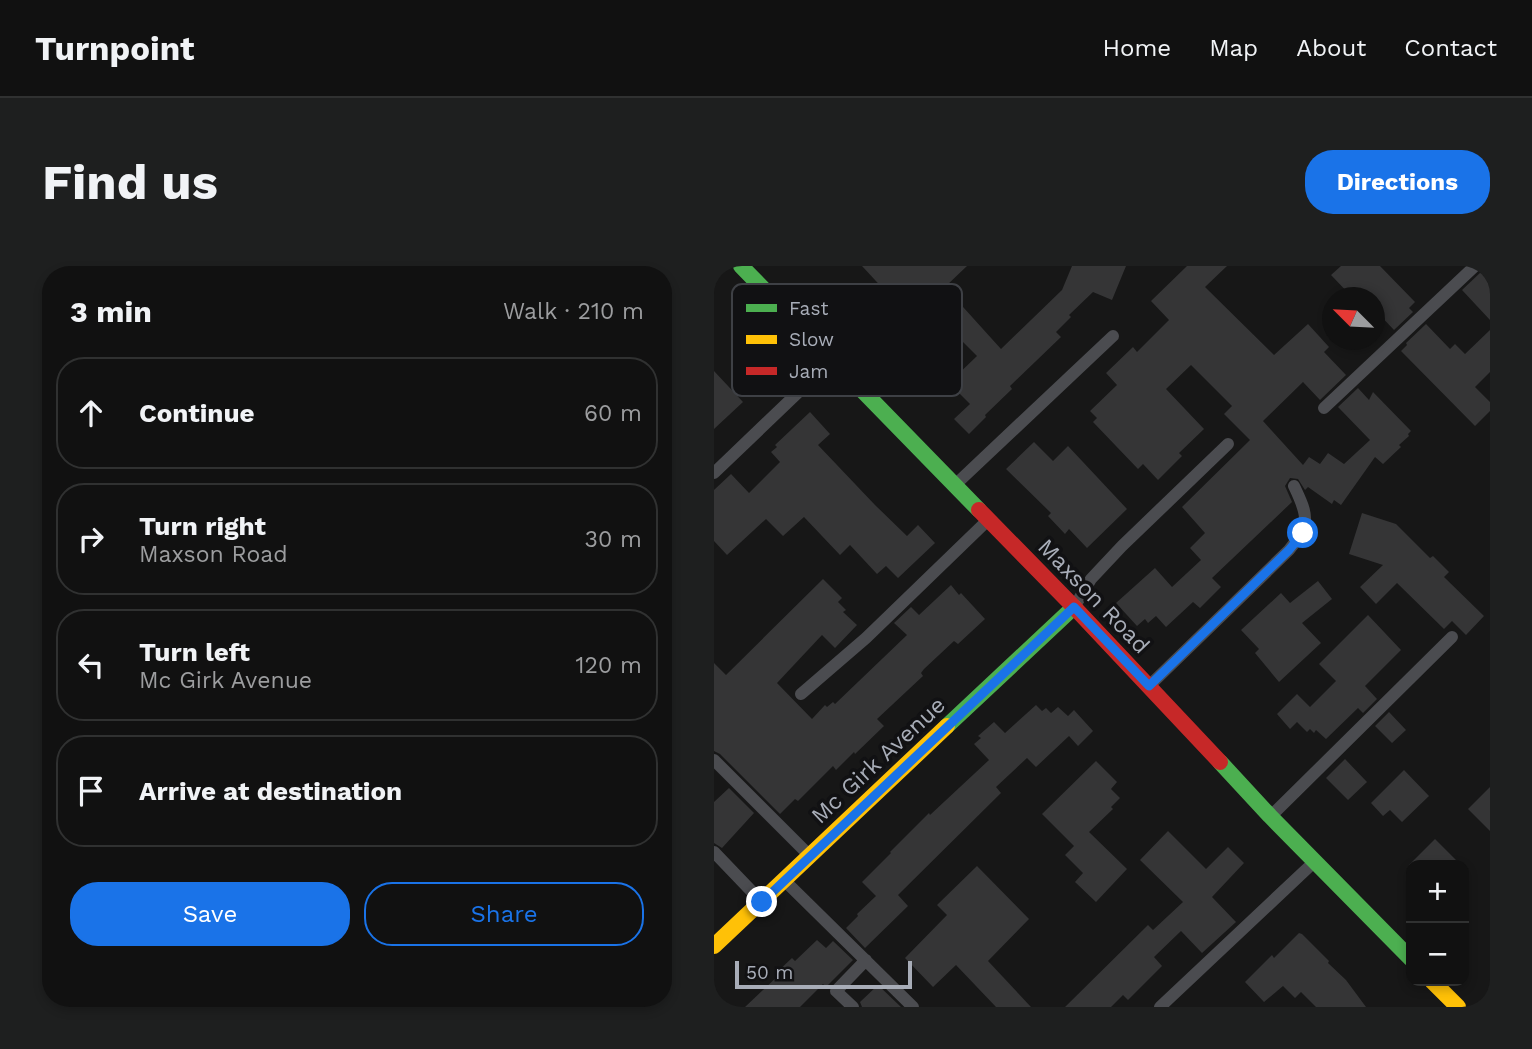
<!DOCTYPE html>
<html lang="en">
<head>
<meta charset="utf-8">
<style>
	body { margin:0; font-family:"Work Sans",sans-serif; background:#1e1f1f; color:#f1f3f6 }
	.controls { position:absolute; right:21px; bottom:21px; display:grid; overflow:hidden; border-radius:14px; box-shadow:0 4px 10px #0003 }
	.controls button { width:63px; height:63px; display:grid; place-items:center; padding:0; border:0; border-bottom:2px solid #303131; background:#111; color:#f1f3f6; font:35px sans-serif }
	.compass { position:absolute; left:608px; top:21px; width:63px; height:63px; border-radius:50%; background:#111; box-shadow:0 4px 10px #0003; rotate:294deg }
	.scale { position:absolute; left:21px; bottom:18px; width:177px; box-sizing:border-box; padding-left:7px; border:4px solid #a8adb8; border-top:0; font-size:19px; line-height:24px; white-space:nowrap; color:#a8adb8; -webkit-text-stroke:5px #111113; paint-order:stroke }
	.stop { position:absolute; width:21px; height:21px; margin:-16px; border:5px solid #1a73e8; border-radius:50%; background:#fff }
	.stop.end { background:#1a73e8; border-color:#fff; box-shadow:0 2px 7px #0008 }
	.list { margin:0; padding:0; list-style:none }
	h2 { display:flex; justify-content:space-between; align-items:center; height:91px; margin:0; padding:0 28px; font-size:30px }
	h2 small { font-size:23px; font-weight:400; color:#9c9d9f }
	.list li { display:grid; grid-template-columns:46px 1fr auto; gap:21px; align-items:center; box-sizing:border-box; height:112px; margin:0 14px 14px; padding:0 14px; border:2px solid #303131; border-radius:28px }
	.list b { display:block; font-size:26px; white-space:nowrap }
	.list p { margin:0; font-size:23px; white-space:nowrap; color:#9c9d9f }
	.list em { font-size:23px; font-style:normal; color:#9c9d9f }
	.actions { display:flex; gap:14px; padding:21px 28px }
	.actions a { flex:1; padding:16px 0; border:2px solid #1a73e8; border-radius:28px; text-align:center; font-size:24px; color:#1a73e8 }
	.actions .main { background:#1a73e8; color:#fff }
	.icon { flex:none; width:38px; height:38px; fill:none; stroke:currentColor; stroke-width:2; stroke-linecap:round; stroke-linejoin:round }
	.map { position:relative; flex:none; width:776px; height:741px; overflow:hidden; border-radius:28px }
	header { display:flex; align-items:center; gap:42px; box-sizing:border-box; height:98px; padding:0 35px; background:#111; border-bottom:2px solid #303131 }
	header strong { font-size:33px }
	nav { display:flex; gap:38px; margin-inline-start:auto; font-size:24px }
	.intro { display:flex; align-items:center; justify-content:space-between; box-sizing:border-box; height:168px; padding:0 42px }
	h1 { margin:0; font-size:49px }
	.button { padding:18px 32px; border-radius:28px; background:#1a73e8; color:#fff; font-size:24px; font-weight:700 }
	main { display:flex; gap:42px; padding:0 42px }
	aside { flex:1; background:#111; border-radius:28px; box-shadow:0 4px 10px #0003 }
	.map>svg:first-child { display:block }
	.building { fill:#353536 }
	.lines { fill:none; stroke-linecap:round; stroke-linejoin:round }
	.lane { stroke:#4b4c50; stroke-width:12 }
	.fast { stroke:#4caf50; stroke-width:16 }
	.slow { stroke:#ffc107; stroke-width:16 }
	.jam { stroke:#c62828; stroke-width:16 }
	.route { stroke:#1a73e8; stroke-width:9 }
	.labels { text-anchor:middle; stroke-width:7; stroke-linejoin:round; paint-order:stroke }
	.street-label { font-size:23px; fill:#a8adb8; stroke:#111113 }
	.key { fill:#111113; stroke:#3e4045; stroke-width:2 }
	.key-label { font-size:19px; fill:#a8adb8 }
</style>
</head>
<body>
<header>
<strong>Turnpoint</strong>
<nav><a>Home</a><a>Map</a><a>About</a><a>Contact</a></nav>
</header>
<div class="intro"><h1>Find us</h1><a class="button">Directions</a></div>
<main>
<aside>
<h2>3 min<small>Walk · 210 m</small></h2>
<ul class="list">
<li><svg class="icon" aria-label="ahead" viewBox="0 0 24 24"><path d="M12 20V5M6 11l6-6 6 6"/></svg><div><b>Continue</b></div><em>60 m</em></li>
<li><svg class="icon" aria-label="right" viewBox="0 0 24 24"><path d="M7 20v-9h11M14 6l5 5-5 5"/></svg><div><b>Turn right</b><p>Maxson Road</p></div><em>30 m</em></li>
<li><svg class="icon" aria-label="left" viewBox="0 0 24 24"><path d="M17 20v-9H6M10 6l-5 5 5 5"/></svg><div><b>Turn left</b><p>Mc Girk Avenue</p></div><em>120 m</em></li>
<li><svg class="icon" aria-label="arrive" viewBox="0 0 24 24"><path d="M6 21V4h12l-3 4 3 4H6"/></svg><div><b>Arrive at destination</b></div></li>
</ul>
<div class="actions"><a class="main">Save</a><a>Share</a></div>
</aside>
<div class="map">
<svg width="776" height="741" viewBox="0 0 776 741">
	<rect width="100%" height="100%" fill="#171717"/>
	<path class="building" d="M148,0H253L231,21L287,83L348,24L358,0H412L398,34L379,26L355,49L357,51L342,66L347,71L296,120L298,123L271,149L272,151L255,168L240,153L256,138L235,117L263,90L232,59L225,66L222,63L217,68L203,53L200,56Z
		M473,0H513L491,21L560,89L594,58L615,81L610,86L632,109L606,134L589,116L549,155L589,199L595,191L606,198L614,187L630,198L656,174L624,141L644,122L655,134L659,126L697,165L694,168L695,170L685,179L687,181L669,198L661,191L627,239L620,234L618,238L594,221L591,224L584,213L576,212L571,220L578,236L498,312L507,321L486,342L479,336L452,361L442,350L434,357L431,353L423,360L402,337L441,302L458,321L487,294L476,282L491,267L468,241L536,174L510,148L518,140L477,99L452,123L490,163L465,187L468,190L444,214L429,198L424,203L379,156L383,152L376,145L403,119L392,107L419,81L423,86L455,54L437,35Z
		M627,0H666L701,36L695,42L699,46L680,64L661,44V32H639L617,9Z
		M770,0H776V54L748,24L767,6Z
		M712,58L736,83L741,78L751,88L776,64V106L761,121L776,136V145L761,160L687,85L693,79L692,77Z
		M0,105L29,136L0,163Z
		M96,146L116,168L104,179L161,239L193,270L204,259L221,277L184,312L172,300L163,308L136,279L126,289L90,251L69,270L52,253L13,289L0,275V224L17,208L35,227L66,196L57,186L63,181L61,179Z
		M320,176L339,195L354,180L413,243L373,282L355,263L351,268L334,250L337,247L292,203Z
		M648,247L682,258L716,292L719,290L735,306L730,311L770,350L752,369L738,355L730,363L683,317L662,338L646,321L669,299L635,288Z
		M109,313L128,332L124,336L132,344L129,346L143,359L121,382L108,369L63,417L98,453L111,439L113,441L119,436L121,438L193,369L180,357L197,341L205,349L237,319L245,329L247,327L271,353L244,378L240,375L210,403L207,407L209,410L163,453L170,460L141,488L140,486L122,504L119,500L84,535L81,533L66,548L6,488L0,485V397L12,409Z
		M604,315L618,333L588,357L607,377L565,416L541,387L545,383L527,364L567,327L576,337Z
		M654,349L687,384L651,420L663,433L649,447L644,442L612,473L602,464L600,467L596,463L593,466L583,456L576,463L563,448L583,428L596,441L622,415L605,398Z
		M322,439L328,445L332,442L337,447L344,441L354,450L360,444L379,465L364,480L355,470L322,501L313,492L282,521L287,527L184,629L194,640L151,682L132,662L144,650L143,648L162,630L148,616L177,587L176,586L215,547L216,549L275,494L260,478L267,472L264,470L280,456L291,467Z
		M675,446L692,464L678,477L661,460Z
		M631,493L653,516L634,534L612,512Z
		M382,495L403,516L397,523L406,532L397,541L399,543L375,566L413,603L382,636L361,616L369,607L351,589L360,580L328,548Z
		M690,504L715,530L688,556L676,544L669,550L657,537Z
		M776,521V565L754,543Z
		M15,522L40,547L8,582L0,577V536Z
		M454,565L492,603L514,581L530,597L498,631L522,656L488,687L467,665L440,691L448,700L414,734L409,729L397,741H351L434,659L439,664L469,636L426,594Z
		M721,573L747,599H695Z
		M263,600L315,653L274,695L317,741H282L242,699L219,721L191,692L233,649L223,639Z
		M585,667L588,668L615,695L614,697L632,714L652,741H602L587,726L581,732L569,720L550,736L531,716L558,689L560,692Z
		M103,674L112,682L119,675L139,694L112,721L109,718L86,741H31L66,708L63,706L78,692L81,695Z
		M164,719L187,741H148L146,736Z"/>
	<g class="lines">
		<path class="lane" d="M610,142L761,0
			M0,207L116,96
			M241,219L399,70
			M362,338L377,313L408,280L514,178
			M435,420L575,284C596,258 595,251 580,220
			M87,428L152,372L274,254
			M0,494L93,587
			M557,550L738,371
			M0,586L45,633
			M72,616L199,741
			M139,741L122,725L152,694
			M446,741L598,598"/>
		<path class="fast" d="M27,0L265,244
			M233,460L360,341
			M506,496L556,550L697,693"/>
		<path class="slow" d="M0,680L233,460
			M718,715L744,741"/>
		<path class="jam" d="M265,244L360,341L506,496"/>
	</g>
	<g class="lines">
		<path class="route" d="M48,636L360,341L435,420L575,284L589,267"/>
	</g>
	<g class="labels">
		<g class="street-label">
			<text transform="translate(380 330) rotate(46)" y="8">Maxson Road</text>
			<text transform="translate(164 494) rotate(-43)" y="8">Mc Girk Avenue</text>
		</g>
	</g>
	<rect x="18" y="18" width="230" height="112" rx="10" class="key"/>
	<rect x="32" y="38" width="31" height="8" fill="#4caf50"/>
	<rect x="32" y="69" width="31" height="9" fill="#ffc107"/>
	<rect x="32" y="101" width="31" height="8" fill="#c62828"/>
	<g class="key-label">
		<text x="75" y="49">Fast</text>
		<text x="75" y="80">Slow</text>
		<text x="75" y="112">Jam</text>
	</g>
</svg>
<div class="controls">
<button>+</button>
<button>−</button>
</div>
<svg class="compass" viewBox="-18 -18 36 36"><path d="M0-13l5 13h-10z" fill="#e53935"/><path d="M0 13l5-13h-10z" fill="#9c9d9f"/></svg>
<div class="scale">50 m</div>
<div class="stop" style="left:589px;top:267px"></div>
<div class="stop end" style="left:48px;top:636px"></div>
</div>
</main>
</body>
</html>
